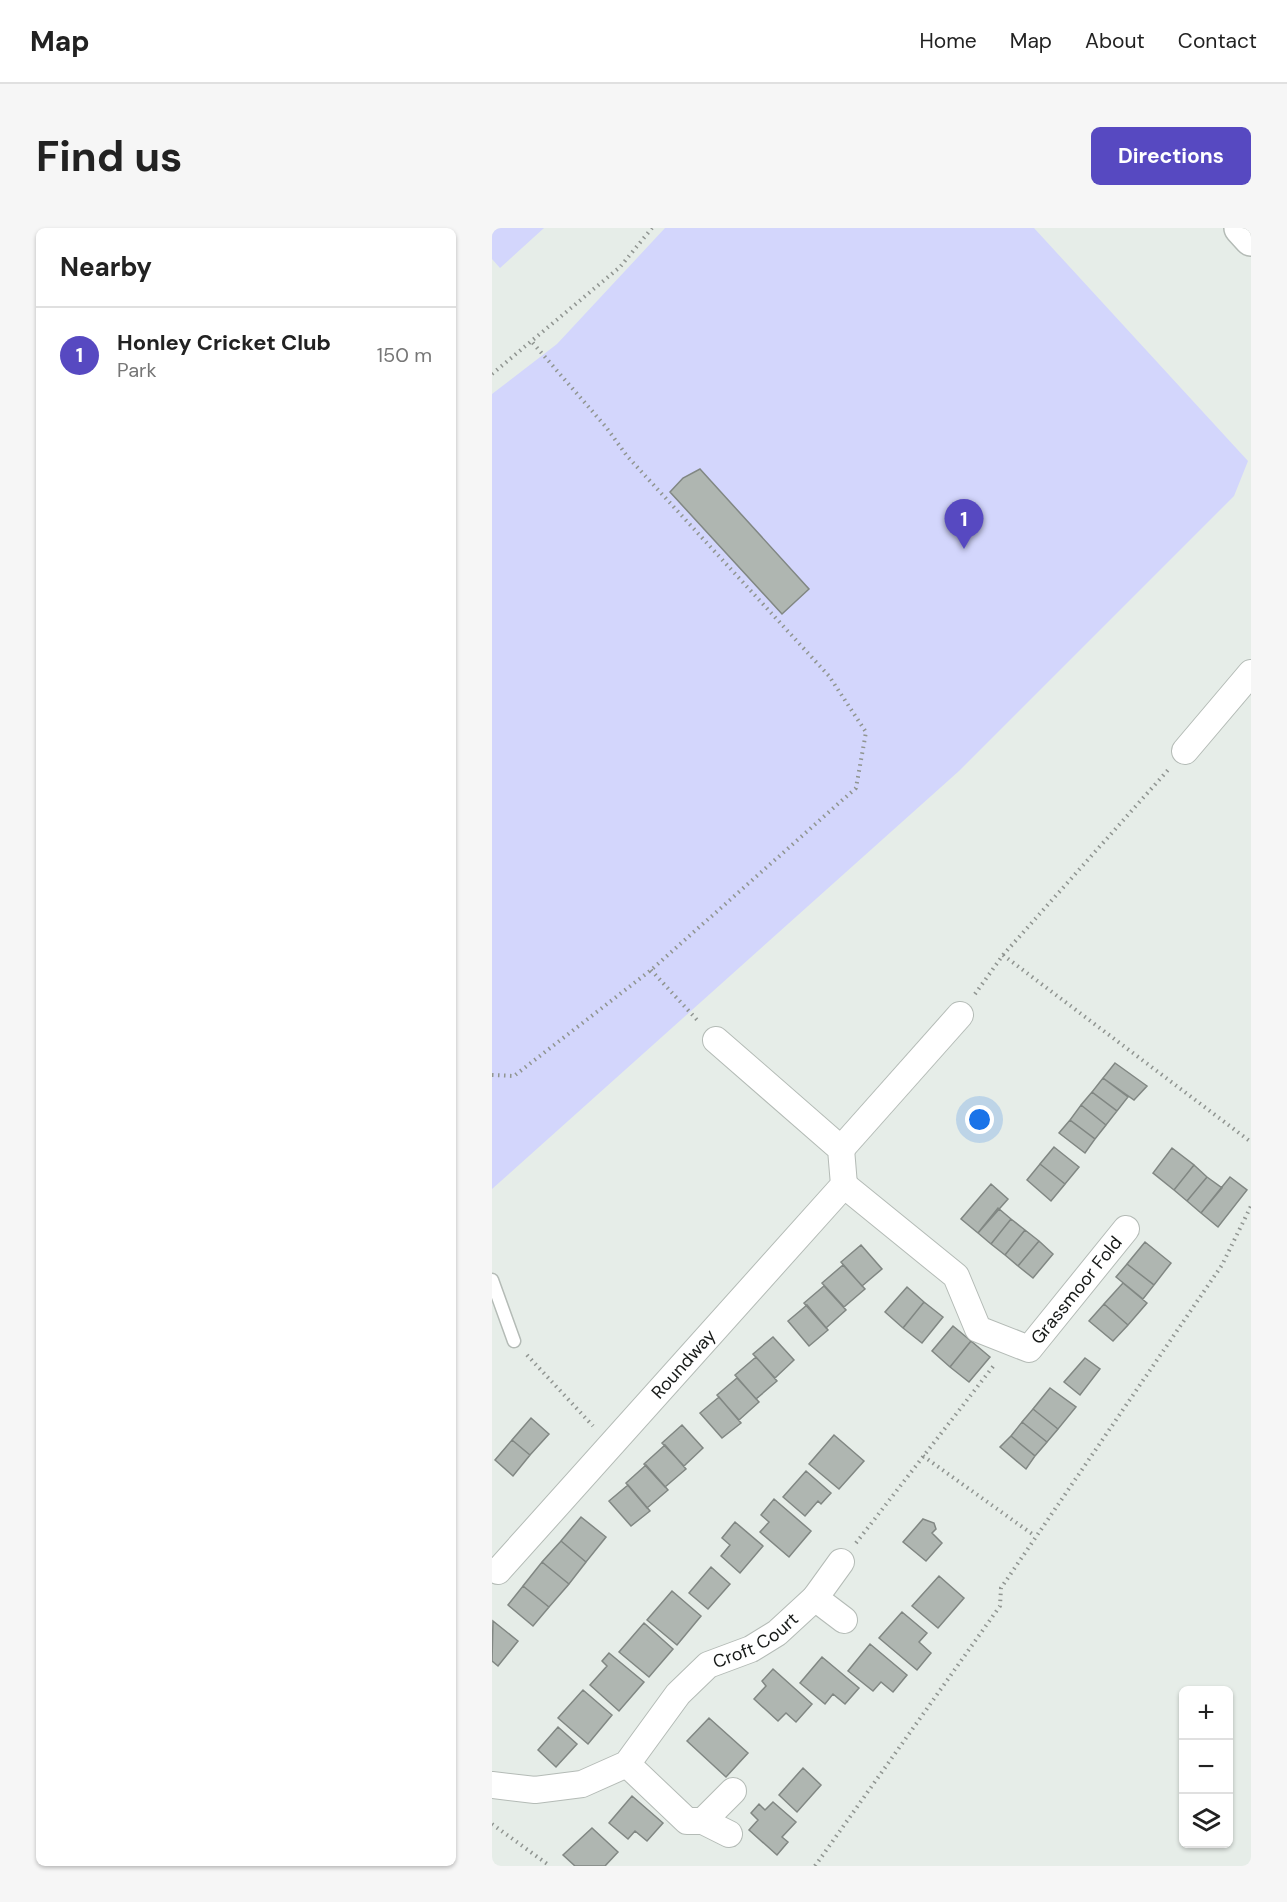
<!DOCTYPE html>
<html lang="en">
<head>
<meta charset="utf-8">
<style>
	body { margin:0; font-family:"DM Sans",sans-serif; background:#f6f6f6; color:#222 }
	.controls { position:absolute; right:18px; bottom:18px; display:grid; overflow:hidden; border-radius:9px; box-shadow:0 2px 4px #0004 }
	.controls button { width:54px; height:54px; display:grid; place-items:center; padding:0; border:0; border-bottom:2px solid #e0e0e0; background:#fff; color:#222; font:30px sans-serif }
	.you { position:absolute; left:488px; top:892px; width:21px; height:21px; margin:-15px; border:4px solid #fff; border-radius:50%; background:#1a73e8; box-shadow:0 0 0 9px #1a73e833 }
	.badge { display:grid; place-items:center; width:39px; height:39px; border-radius:50%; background:#5749c1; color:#fff; font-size:20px; font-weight:700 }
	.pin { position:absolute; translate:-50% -50px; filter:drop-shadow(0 2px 3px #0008) }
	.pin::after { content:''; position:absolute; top:32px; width:21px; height:18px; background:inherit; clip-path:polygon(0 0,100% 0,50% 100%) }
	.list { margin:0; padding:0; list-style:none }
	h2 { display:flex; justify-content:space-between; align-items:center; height:78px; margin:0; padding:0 24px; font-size:26px }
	h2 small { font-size:20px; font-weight:400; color:#767676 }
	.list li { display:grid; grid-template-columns:39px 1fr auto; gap:18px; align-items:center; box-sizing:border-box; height:96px; padding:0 24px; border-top:2px solid #e0e0e0 }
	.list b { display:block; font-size:22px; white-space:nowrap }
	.list p { margin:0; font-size:20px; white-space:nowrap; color:#767676 }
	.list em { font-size:20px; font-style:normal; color:#767676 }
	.icon { flex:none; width:33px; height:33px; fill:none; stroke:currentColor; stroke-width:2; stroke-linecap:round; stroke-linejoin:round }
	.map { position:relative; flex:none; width:759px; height:1638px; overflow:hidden; border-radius:9px }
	header { display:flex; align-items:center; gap:36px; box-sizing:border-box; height:84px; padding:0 30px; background:#fff; border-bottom:2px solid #e0e0e0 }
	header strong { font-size:28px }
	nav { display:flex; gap:33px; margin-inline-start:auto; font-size:21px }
	.intro { display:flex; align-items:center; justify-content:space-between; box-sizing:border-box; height:144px; padding:0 36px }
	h1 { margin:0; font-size:42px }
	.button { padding:15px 27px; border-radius:9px; background:#5749c1; color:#fff; font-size:21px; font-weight:700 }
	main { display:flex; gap:36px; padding:0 36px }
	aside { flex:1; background:#fff; border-radius:9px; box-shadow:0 2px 4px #0004 }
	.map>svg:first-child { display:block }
	.green { fill:#d3d6fc }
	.building { fill:#afb6b1; stroke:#818783; stroke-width:1.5 }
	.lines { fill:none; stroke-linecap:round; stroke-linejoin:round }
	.lane-casing { stroke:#b4bbb6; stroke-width:15 }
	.street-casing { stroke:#b4bbb6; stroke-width:28 }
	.secondary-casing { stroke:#b4bbb6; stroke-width:36 }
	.path { stroke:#909591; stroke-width:4; stroke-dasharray:1.5 4.5; stroke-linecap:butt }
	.lane { stroke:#fff; stroke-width:12 }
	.street { stroke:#fff; stroke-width:26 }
	.secondary { stroke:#fff; stroke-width:33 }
	.labels { text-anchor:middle; stroke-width:4.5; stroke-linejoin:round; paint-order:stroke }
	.street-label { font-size:18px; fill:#171a18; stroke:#e6ede8 }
</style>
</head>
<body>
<header>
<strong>Map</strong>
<nav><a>Home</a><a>Map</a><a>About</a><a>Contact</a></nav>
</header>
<div class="intro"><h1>Find us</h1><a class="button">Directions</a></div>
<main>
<aside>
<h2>Nearby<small></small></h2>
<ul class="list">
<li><span class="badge">1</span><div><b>Honley Cricket Club</b><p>Park</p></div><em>150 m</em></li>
</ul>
</aside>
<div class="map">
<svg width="759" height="1638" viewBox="0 0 759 1638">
	<rect width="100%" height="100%" fill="#e6ede8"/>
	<path class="green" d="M0,0H52L8,40L0,31Z
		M173,0H542L756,233L742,268L467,543L0,961V166L65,116Z"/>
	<path class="building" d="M208,241L317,361L290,386L178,264L191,250Z
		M623,835L655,858L642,872L611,850Z
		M611,850L636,869L625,883L600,864Z
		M600,864L625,883L614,897L589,877Z
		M589,877L614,897L603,911L578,892Z
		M578,892L603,911L593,925L567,905Z
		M562,919L587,939L573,956L548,936Z
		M680,920L702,937L682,962L661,945Z
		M548,936L573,956L559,973L535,952Z
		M702,937L715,949L695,973L682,962Z
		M715,949L730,960L709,985L695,973Z
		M738,949L755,962L726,999L709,985Z
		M499,956L516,971L486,1005L469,991Z
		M506,980L519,991L499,1016L486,1005Z
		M519,991L533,1002L513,1027L499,1016Z
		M533,1002L547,1013L526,1038L513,1027Z
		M547,1013L561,1026L541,1050L526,1038Z
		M653,1014L679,1035L662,1057L635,1036Z
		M369,1017L390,1041L370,1058L349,1034Z
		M635,1036L662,1057L651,1071L624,1049Z
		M351,1037L373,1061L352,1079L330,1055Z
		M631,1055L655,1075L636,1097L612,1076Z
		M332,1058L354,1082L334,1100L312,1075Z
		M415,1059L432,1074L411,1100L393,1084Z
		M432,1074L451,1089L430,1115L411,1100Z
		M612,1076L636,1097L621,1113L597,1093Z
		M315,1077L336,1102L317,1118L296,1093Z
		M461,1098L479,1113L458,1139L440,1123Z
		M281,1109L302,1132L283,1150L261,1126Z
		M479,1113L498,1129L477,1154L458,1139Z
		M264,1129L285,1153L264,1171L243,1147Z
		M593,1130L608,1141L588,1167L572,1154Z
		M245,1150L267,1174L247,1192L225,1167Z
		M558,1160L584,1179L566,1201L541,1181Z
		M227,1169L249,1195L230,1210L208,1185Z
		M541,1181L566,1201L555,1214L530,1194Z
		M39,1190L57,1206L38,1227L20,1212Z
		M530,1194L555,1214L543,1228L519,1208Z
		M190,1197L211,1220L192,1238L170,1215Z
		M342,1207L372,1233L347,1261L317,1236Z
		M519,1208L543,1228L534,1241L508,1219Z
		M20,1212L38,1227L21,1248L3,1232Z
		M173,1217L194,1241L173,1259L152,1236Z
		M154,1237L176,1262L155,1280L134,1255Z
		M314,1243L339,1265L329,1276L326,1273L313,1288L291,1269Z
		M136,1257L158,1283L139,1298L117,1273Z
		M282,1271L319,1303L297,1329L268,1304L277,1294L269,1287Z
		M89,1289L114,1309L94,1334L69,1313Z
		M431,1291L442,1295L444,1301L440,1305L450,1315L434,1333L411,1314Z
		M243,1294L271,1318L248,1345L229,1328L238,1317L230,1310Z
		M69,1313L94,1334L77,1356L50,1334Z
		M50,1334L77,1356L57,1379L31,1358Z
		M219,1339L238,1356L216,1381L197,1365Z
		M447,1348L472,1370L446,1400L420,1378Z
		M31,1358L57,1379L41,1398L16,1377Z
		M180,1363L209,1388L185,1417L155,1392Z
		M410,1384L435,1405L427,1414L439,1425L425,1442L387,1410Z
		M1,1393L26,1413L6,1438L0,1433Z
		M152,1395L181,1421L157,1449L127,1424Z
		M378,1416L415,1447L401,1464L389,1454L381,1463L356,1443Z
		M117,1425L152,1454L127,1483L98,1457L115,1438L110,1433Z
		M330,1429L367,1460L353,1476L341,1466L333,1476L308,1455Z
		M281,1441L320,1476L304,1494L294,1485L286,1493L262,1471L274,1458L270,1453Z
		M91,1462L120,1487L96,1516L66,1490Z
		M217,1490L256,1525L234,1549L195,1513Z
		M66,1499L85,1516L64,1539L46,1522Z
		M311,1540L329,1557L305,1584L287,1567Z
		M140,1568L171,1595L155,1613L143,1603L136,1611L117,1595Z
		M281,1574L304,1594L290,1609L296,1614L285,1627L257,1602L266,1592L259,1585L267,1576L273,1582Z
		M100,1600L126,1624L113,1638H83L71,1627Z"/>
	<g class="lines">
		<g class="lane-casing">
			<path id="lane" d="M0,1052L22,1113"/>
		</g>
		<g class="street-casing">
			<g id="street">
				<path d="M693,523L759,445"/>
				<path d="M349,921L468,787"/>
				<path id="s1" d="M352,957L464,1048L486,1101L537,1121L634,1001"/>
				<path id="s2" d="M6,1343L352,957L349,921L224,812"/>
				<path d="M323,1370L352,1392"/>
				<path d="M135,1536L195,1593H211L241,1563"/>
				<path id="s3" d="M0,1557L43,1562L90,1556L135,1536L186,1466L216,1437L259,1421L285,1405L323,1370L349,1334"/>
				<path d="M211,1593L237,1606"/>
			</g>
		</g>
		<g class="secondary-casing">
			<path id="secondary" d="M749,0L759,11"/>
		</g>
		<path class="path" d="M0,146L128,39L160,0
			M511,727L676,542
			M159,742L207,794
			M483,766L511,727L759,914
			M0,847L22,848L159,742L364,560L374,504L337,448L135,228L114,199L40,114
			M35,1127L101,1198
			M431,1228L543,1308
			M364,1315L503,1136
			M0,1596L58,1638
			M323,1638L508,1378L509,1360L730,1037L759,978"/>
		<use href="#lane" class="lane"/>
		<use href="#street" class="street"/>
		<use href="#secondary" class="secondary"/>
	</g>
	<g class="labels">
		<g class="street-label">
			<text dy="6" stroke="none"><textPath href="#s1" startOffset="332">Grassmoor Fold</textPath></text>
			<text dy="6" stroke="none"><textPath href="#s2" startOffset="278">Roundway</textPath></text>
			<text dy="6" stroke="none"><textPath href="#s3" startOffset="322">Croft Court</textPath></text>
		</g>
	</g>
</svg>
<div class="controls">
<button>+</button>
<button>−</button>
<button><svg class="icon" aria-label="layers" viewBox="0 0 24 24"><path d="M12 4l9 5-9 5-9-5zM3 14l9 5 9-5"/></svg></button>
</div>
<div class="you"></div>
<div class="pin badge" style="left:472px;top:321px">1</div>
</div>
</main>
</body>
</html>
